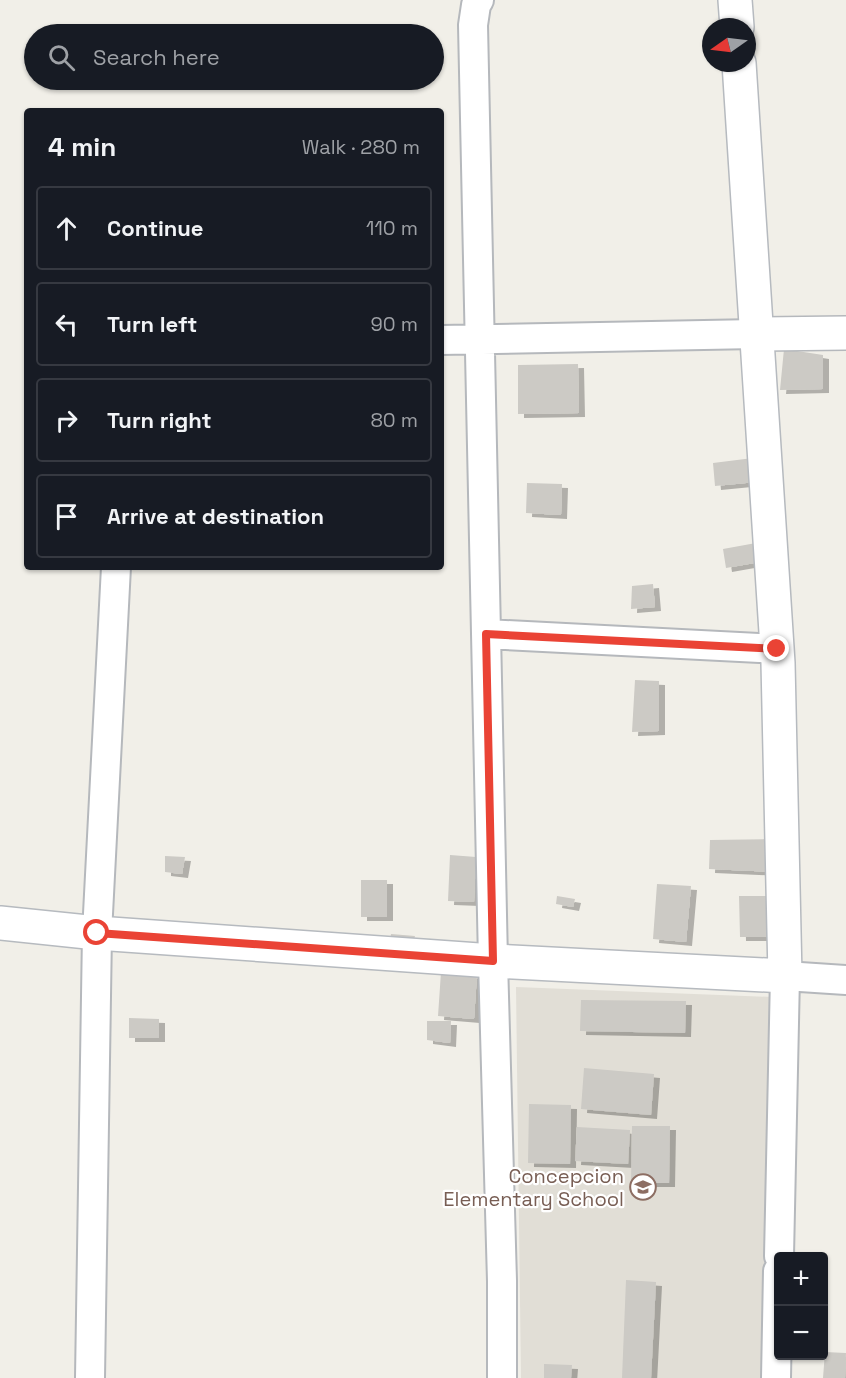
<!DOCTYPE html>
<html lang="en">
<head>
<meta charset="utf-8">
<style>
	body { margin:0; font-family:"Space Grotesk",sans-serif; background:#242831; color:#f1f3f6 }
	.controls { position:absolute; right:18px; bottom:18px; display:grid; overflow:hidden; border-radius:6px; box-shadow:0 2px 4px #0004 }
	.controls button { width:54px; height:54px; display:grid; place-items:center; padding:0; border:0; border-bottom:2px solid #363941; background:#171b24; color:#f1f3f6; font:30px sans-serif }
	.compass { position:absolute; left:702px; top:18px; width:54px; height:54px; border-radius:50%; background:#171b24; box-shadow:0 2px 4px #0004; rotate:256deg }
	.stop { position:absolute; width:18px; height:18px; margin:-14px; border:4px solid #ea4335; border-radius:50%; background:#fff }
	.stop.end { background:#ea4335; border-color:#fff; box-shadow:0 2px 6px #0008 }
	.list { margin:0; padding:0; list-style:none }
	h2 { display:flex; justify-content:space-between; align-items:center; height:78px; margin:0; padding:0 24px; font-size:26px }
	h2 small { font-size:20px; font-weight:400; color:#9ea1a6 }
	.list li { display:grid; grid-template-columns:39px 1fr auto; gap:18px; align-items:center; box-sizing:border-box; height:84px; margin:0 12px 12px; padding:0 12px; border:2px solid #363941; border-radius:6px }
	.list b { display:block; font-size:22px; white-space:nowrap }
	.list em { font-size:20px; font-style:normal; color:#9ea1a6 }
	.icon { flex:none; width:33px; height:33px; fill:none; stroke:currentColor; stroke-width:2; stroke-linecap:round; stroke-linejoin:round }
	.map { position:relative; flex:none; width:846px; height:1378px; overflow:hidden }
	.search { position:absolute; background:#171b24; box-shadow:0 2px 4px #0004; left:24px; top:24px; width:420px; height:66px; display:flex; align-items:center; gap:15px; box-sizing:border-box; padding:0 21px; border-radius:33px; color:#9ea1a6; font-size:22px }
	.panel { position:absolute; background:#171b24; box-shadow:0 2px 4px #0004; left:24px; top:108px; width:420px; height:462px; border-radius:6px }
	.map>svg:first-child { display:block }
	.education { fill:#e1ded6 }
	.building { fill:#cccac5; filter:url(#shadow) }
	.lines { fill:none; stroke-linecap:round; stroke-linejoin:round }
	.minor-casing { stroke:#b5b8bc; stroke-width:32 }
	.tertiary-casing { stroke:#b5b8bc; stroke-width:36 }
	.secondary-casing { stroke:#b6babf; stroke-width:36 }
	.minor { stroke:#fff; stroke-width:28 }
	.tertiary { stroke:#fff; stroke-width:33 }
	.secondary { stroke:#fff; stroke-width:33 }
	.route { stroke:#ea4335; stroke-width:8 }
	.labels { text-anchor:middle; stroke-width:4.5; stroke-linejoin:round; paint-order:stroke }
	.education-label { font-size:20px; fill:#785e54; stroke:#fff; text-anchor:end }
</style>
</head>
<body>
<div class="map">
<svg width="846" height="1378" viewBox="0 0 846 1378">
	<defs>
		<filter id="shadow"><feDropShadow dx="6" dy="4" stdDeviation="0" flood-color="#0004"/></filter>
	</defs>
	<rect width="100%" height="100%" fill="#f1efe8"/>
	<path class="education" d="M516,987L772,997L763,1378H521Z"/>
	<path class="building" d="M784,349L823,355V389L780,390Z
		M578,364L579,413L518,414V365Z
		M753,458L756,482L715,486L713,463Z
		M527,483L562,484L561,515L526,513Z
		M756,543L760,562L726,568L723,549Z
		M653,584L655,607L631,609L632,586Z
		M635,680L659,681V731L632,732Z
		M775,839L774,872L709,869L710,840Z
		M450,855L476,857L474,902L448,901Z
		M165,856L185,857L182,874L165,872Z
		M361,880H387V917H361Z
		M657,884L691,886L686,942L653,939Z
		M557,896L575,899L573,907L556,904Z
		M739,896H780L781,937H740Z
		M391,934L415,936L413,943L390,941Z
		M441,972L477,975L474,1019L438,1016Z
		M581,1000L686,1001L685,1033L580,1031Z
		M129,1018L159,1019V1038H129Z
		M427,1021H451L450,1043L427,1040Z
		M584,1068L654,1074L651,1115L581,1109Z
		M529,1104L571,1105L570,1164L528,1163Z
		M632,1126H670L669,1183H631Z
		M577,1127L630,1130L628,1164L575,1161Z
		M626,1280L656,1282L651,1378H622Z
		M825,1352L846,1353L845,1378H823Z
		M544,1364L572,1365L571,1378H544Z"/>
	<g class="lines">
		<g class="minor-casing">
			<path id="minor" d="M479,0L476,5L473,25L493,961L502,1281V1378
				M441,340L756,334
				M486,634L777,649
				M779,1256L785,976L846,980
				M90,1378L97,933L116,567
				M776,1378L778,1271"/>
		</g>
		<g class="tertiary-casing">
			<path id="tertiary" d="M756,334L846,333"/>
		</g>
		<g class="secondary-casing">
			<path id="secondary" d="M735,0L737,27
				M0,923L97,933L493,961L785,976L778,663L739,63"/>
		</g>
		<use href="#minor" class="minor"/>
		<use href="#tertiary" class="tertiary"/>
		<use href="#secondary" class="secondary"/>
	</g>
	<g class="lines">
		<path class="route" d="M97,933L493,961L486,634L777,649"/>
	</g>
	<defs>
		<g id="school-ring" transform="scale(1.35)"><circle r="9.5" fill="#fff" stroke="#8d6e63" stroke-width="1.5"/><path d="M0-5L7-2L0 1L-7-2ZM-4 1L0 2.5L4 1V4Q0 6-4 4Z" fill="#8d6e63"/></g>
	</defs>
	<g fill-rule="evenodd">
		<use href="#school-ring" x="643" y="1187"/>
	</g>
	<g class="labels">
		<g class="education-label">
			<text x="624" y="1183">Concepcion<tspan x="624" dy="23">Elementary School</tspan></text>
		</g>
	</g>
</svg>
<div class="controls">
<button>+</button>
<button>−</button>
</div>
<svg class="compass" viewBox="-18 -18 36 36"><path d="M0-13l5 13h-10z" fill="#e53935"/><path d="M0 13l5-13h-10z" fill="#9ea1a6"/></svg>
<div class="stop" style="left:97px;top:933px"></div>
<div class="stop end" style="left:777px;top:649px"></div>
<div class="search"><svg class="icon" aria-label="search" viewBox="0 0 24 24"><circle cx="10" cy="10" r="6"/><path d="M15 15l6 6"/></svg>Search here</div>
<section class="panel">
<h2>4 min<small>Walk · 280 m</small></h2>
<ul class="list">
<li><svg class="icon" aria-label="ahead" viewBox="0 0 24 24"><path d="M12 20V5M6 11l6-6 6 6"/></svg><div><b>Continue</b></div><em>110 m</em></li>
<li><svg class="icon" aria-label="left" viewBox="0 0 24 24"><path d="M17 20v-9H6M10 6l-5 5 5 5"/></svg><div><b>Turn left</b></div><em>90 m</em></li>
<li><svg class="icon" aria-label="right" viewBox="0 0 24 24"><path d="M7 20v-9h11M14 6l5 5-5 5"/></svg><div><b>Turn right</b></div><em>80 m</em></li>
<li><svg class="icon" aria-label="arrive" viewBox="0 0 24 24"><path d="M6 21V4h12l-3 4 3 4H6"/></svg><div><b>Arrive at destination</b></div></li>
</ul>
</section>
</div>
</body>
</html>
